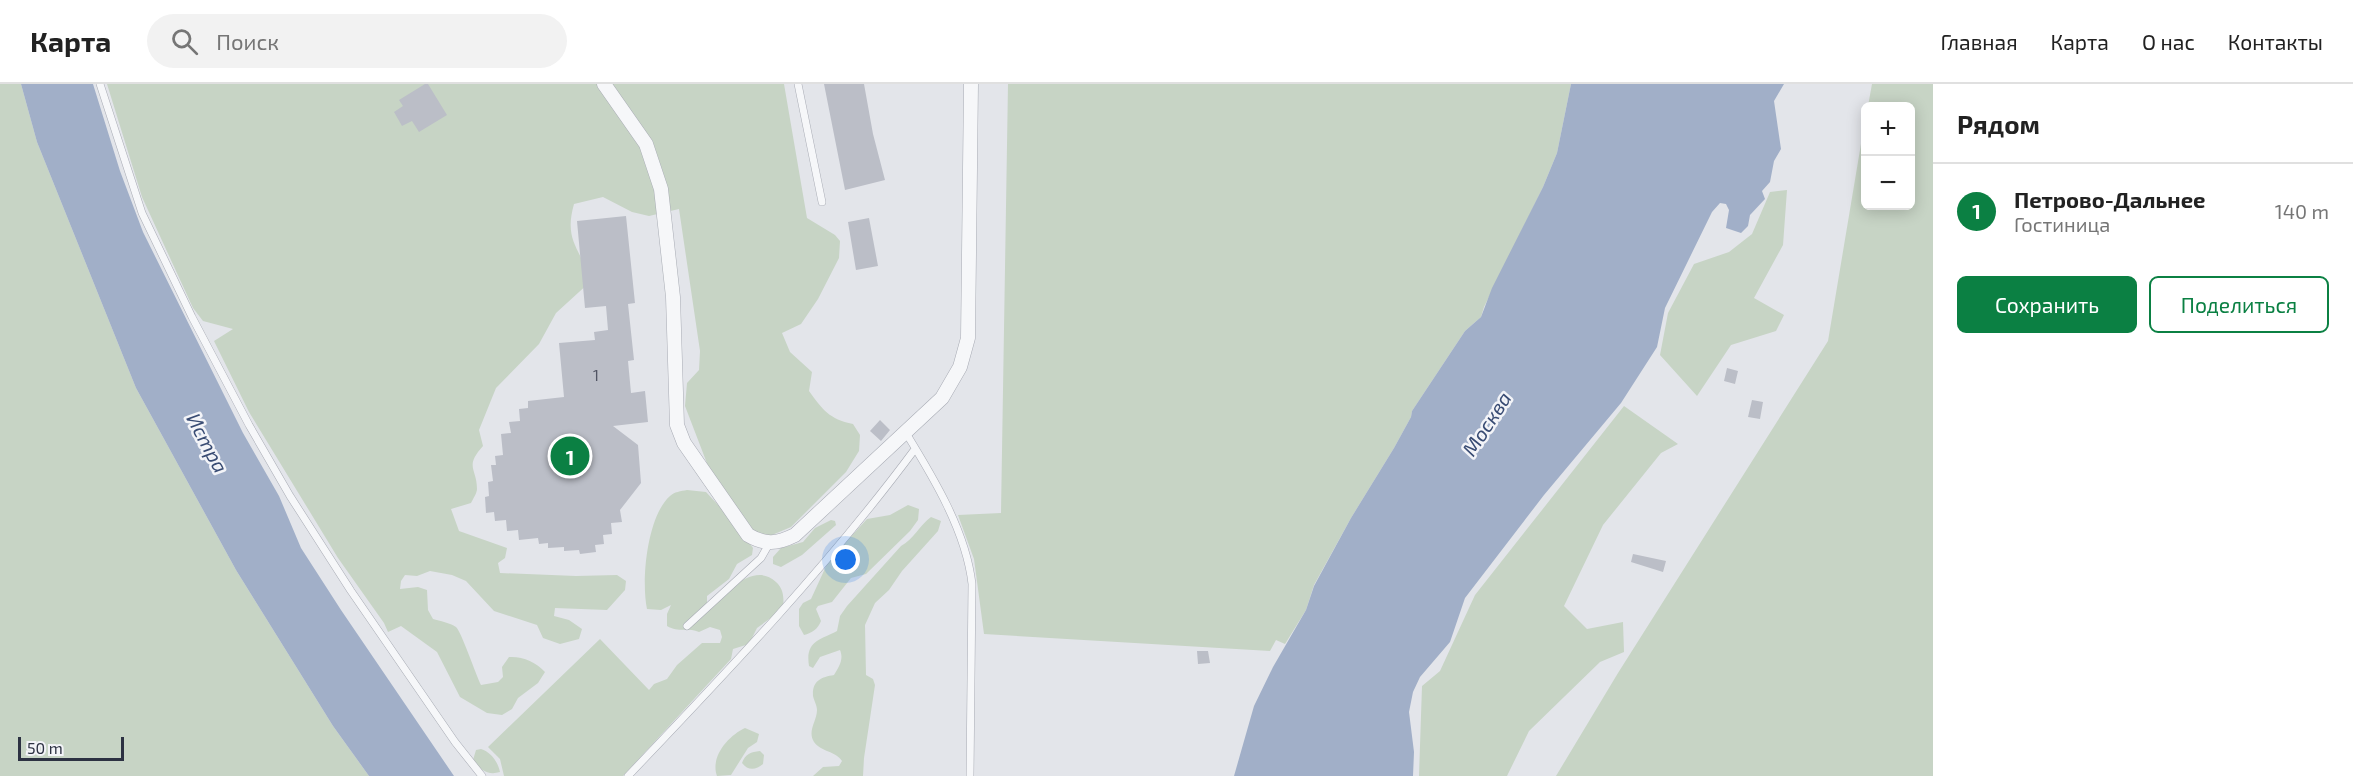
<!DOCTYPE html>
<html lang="ru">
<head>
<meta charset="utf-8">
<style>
	body { margin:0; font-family:"Exo 2",sans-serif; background:#f2f2f2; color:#222 }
	.controls { position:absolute; right:18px; top:18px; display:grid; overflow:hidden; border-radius:9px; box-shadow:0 3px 15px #0003 }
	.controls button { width:54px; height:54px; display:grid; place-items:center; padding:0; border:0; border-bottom:2px solid #e0e0e0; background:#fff; color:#222; font:30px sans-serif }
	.scale { position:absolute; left:18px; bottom:15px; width:106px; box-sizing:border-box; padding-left:6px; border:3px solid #2c3142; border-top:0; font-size:16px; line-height:21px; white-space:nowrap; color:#2c3142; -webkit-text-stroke:4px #f3f4f8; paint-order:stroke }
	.you { position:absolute; left:846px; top:476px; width:21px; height:21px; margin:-15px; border:4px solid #fff; border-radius:50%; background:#1a73e8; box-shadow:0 0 0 9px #1a73e833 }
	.badge { display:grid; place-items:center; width:39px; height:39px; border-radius:50%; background:#0b8043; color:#fff; font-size:20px; font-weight:700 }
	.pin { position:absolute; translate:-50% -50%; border:3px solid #fff; box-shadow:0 2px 6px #0006 }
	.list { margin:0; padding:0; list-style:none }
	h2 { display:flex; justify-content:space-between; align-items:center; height:78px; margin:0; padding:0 24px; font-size:26px }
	h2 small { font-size:20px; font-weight:400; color:#767676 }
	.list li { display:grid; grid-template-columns:39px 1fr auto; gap:18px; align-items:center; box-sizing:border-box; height:96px; padding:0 24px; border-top:2px solid #e0e0e0 }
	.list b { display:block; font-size:22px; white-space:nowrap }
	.list p { margin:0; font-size:20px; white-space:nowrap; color:#767676 }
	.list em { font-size:20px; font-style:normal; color:#767676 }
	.actions { display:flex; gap:12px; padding:18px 24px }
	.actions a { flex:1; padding:14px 0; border:2px solid #0b8043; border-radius:9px; text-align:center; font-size:21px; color:#0b8043 }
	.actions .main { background:#0b8043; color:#fff }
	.icon { flex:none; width:33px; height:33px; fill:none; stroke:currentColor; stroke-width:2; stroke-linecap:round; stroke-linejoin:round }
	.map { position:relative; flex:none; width:1933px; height:692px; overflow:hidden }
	header { display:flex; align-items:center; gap:36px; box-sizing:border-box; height:84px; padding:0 30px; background:#fff; border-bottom:2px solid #e0e0e0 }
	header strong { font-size:28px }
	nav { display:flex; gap:33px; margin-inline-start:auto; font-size:21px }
	.search { width:420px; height:54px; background:#f2f2f2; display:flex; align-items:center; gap:15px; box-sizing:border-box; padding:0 21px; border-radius:33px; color:#767676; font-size:22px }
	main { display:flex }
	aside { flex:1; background:#fff }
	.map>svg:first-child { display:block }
	.green { fill:#c7d4c5 }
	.water { fill:#a1afc8 }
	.building { fill:#bbbec7 }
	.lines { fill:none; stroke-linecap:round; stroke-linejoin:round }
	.service-casing { stroke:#a8abb4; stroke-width:8 }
	.minor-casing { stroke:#a8abb4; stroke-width:15 }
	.service { stroke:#f6f7f9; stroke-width:7 }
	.minor { stroke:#f6f7f9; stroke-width:14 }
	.labels { text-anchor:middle; stroke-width:5; stroke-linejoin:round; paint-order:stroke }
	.number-label { font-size:15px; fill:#505463 }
	.water-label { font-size:20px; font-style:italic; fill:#384b73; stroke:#f3f4f8 }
</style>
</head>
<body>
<header>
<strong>Карта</strong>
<div class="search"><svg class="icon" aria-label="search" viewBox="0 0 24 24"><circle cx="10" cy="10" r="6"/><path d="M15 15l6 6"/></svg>Поиск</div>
<nav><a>Главная</a><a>Карта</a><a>О нас</a><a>Контакты</a></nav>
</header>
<main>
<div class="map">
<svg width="1933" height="692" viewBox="0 0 1933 692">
	<rect width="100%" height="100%" fill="#e3e5ea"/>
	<path class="green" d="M0,0H21L37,58L136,304L236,486L333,642L369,692H0Z
		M107,0H784L807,134L835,151L840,157L839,174L818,215L801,240L782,249L790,268L812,288L809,307C823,326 829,335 853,340L860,351L859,367L846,388L791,443L765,454L749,446L713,395L685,322L687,299L699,286L700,267L679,125L649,132L632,128L603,113L574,120C563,159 582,164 590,198L556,229L539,260L496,304L479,346L483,362C464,383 477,384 477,405C477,409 473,415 471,419L451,425L459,447L507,464L505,474L498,479L500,489L576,492L617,491L626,497L625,506L607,526L555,524L554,532L569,536L582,545L579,555L560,560L543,554L537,541L494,527L466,497L452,491L430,487L417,492L405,491L401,497L400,505L418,503L427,506L428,526L433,535C440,537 450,539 456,543C461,547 476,591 481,601L498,598L503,593L502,583L509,573C522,572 536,578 545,588L538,599L518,614L512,625L502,631L487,629L460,613L437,568L401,542L388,548L384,539L338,474L249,328L214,257L233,245L203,237L193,224L142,113Z
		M1008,0H1571L1557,69L1543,103L1484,223L1481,233L1465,247L1412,327L1411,333L1394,364L1351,434L1314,501L1306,526L1285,560L1276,556L1270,567L984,550L974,475L958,431L1001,429Z
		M1872,0H1933V692H1556L1618,589L1828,257L1865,36L1866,122H1910V22H1868Z
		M1787,106L1783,161L1754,214L1784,231L1776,247L1731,261L1697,312L1660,271L1668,229L1694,180L1729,168L1752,150L1770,108Z
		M1624,322L1678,360L1661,369L1603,441L1564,522L1587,545L1623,538L1624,568L1600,578L1529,647L1507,692H1419L1422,602L1440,587L1475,511Z
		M687,406L706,408L734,438L753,464L752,471L737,480L729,495L707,512V522C726,509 754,477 776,498C784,505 784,515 783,525L757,544L749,560L733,565L731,575L623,692H504L500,675L488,663L600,555L649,606L654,600L667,595L677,581L702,559H720L722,553L720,546L710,543L699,548C687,543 679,549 667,542V530L671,521L661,526L647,525C641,497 647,432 670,412C674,408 681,407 687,406Z
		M908,421L919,425L918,436L910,447L866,490L851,494L832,518L818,522L816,525L821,537C818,545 812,549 804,551L799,542V525L803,519L811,515L828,478L867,435L890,431Z
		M931,433L941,437L938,447L902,487L889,506L875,519L865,541L866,591L873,595L875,601L864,674L863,692H813L823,683L839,682L842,677C836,667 821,668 814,658C807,647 817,637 817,626C817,621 814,617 813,612C812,597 821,593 834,591C839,583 844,575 840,566L820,573L813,584L809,582C805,557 820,556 837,547L840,532L847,522L901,462C913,456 920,441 931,433Z
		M831,436L835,437L836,441L802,471L781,483L773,480V473L781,464L803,458L815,444Z
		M745,644L759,650L757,658L748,664L731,691L717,692C710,673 728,652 745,644Z
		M481,665C491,668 498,678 500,688C487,692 480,685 473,676L476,666Z
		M760,667L764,671L763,680C756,686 748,687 742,679C745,670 751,668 760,667Z"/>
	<path class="water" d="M21,0H93L120,87L143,148L243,349L279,412L301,464L341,526L454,692H369L333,642L236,486L136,304L37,58Z
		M1571,0H1784L1774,17L1781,65L1774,77L1770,98L1762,107L1765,115L1750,131L1748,142L1741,149L1726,144L1729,126L1726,120L1720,119L1712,128L1665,224L1657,263L1621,319L1544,411L1465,514L1450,558L1420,593L1413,608L1409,628L1414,668L1413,692H1234L1254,622L1273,583L1306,526L1314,502L1351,434L1394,364L1411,333L1412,327L1465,247L1481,233L1492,204L1543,103L1557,69Z"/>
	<path class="building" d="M425,0H428L447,31L419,48L412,37L402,42L394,28L403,22L399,16Z
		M824,0H864L873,50L885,96L845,106Z
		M626,132L635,219L628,220L634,276L628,277L631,309L645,307L648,338L613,342L638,361L641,399L620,426L622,438L611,439L612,450L603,451L604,460L595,461L596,468L580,470L579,466L564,467V463L548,464V459L539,460L538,454L519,456L518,446L507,447L506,436L495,437L494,428L486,429L485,413L489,412L488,398L493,397L491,381H496L495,372L503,371L501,350L511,349L509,338L520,337L519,325L528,324V317L564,313L559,259L595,256L594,248L608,246L606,222L585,224L577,137Z
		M869,134L878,182L856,186L848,138Z
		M1727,284L1738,287L1735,300L1724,297Z
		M1752,316L1763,318L1760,335L1748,333Z
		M880,336L890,346L881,357L870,347Z
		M1633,470L1666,477L1663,488L1631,478Z
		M1197,567H1208L1210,579L1198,580Z"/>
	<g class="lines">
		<g class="service-casing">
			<path id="service" d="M100,0L142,129L192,233L249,341L290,412L351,507L455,658L482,692
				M798,0L822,118
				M906,349C933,393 966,447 972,500L970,692
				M687,542L761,474L769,460
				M628,692C728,587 829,481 915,365"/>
		</g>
		<g class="minor-casing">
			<path id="minor" d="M604,0L646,60L661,105L673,213L677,341L684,359L748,451C765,461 777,460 795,451L942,314L960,283L968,254L971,0"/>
		</g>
		<use href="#service" class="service"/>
		<use href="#minor" class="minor"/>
	</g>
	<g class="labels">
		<g class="number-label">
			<text x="596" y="297">1</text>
		</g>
		<g class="water-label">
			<text transform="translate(1487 340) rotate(-57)" y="7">Москва</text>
			<text transform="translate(207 359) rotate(62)" y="7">Истра</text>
		</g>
	</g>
</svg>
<div class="controls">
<button>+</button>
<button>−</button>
</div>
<div class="scale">50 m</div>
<div class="you"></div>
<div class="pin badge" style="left:570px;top:372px">1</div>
</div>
<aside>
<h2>Рядом<small></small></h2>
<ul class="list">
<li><span class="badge">1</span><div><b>Петрово-Дальнее</b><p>Гостиница</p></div><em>140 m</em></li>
</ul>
<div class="actions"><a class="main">Сохранить</a><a>Поделиться</a></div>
</aside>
</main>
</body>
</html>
